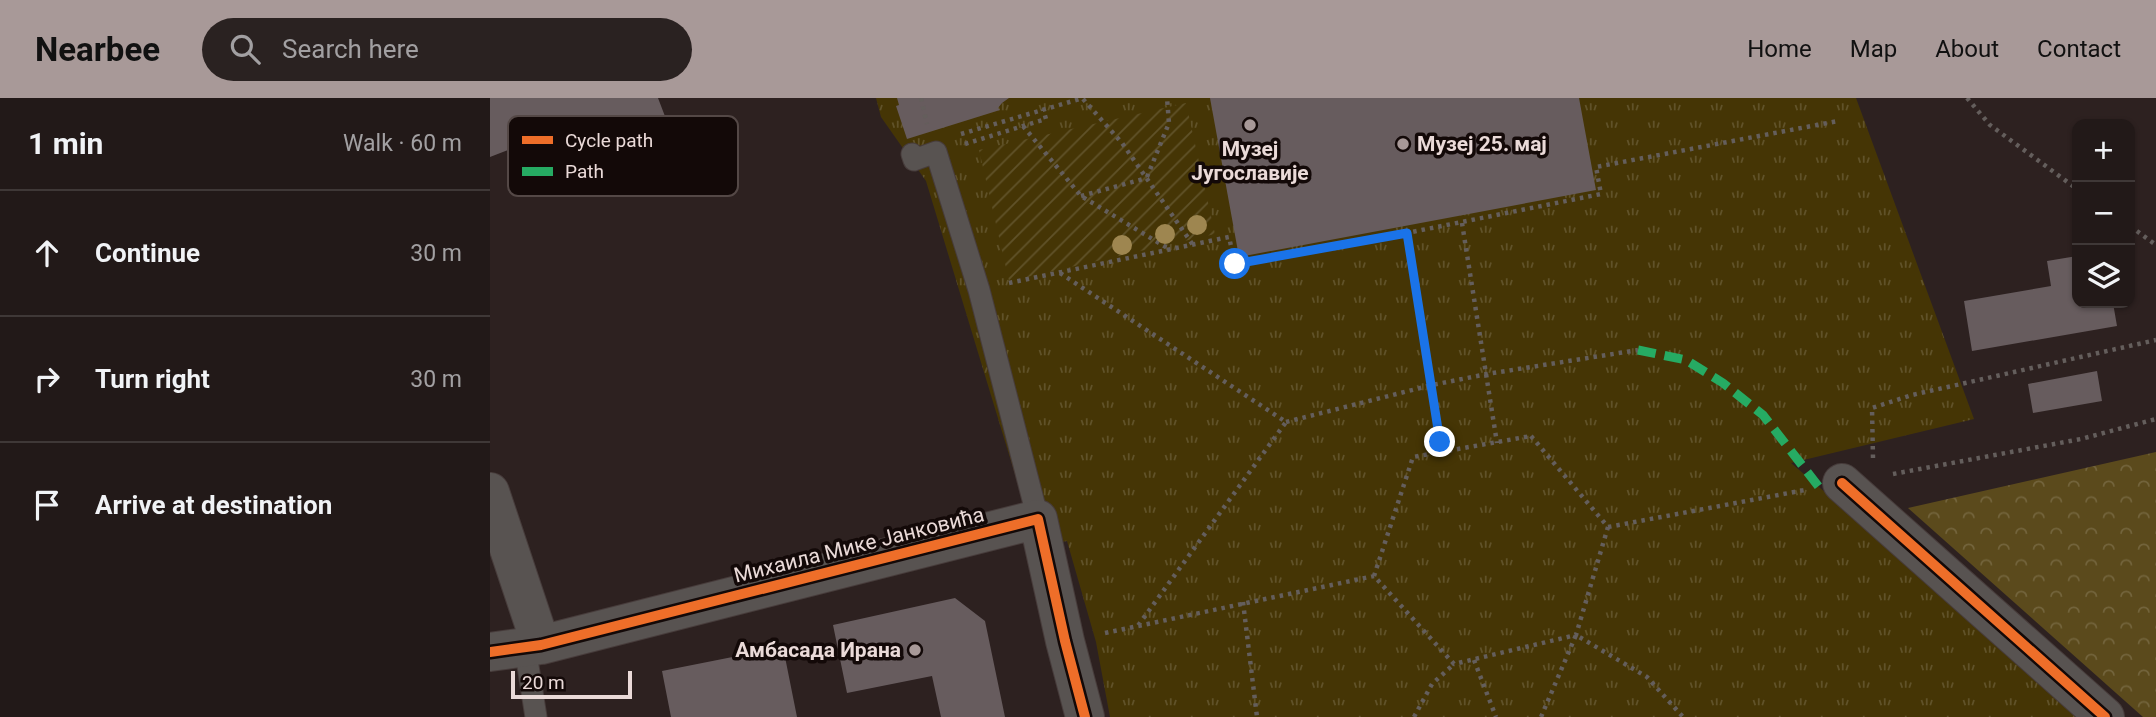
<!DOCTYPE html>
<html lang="en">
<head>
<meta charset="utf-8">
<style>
	body { margin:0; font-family:Roboto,sans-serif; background:#2a2221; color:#f1f3f6 }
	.controls { position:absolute; right:21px; top:21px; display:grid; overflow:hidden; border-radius:14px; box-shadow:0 2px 5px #0004 }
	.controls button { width:63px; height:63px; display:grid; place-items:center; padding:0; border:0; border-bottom:2px solid #3f3837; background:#221918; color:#f1f3f6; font:35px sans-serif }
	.scale { position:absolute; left:21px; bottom:18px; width:121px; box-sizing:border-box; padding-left:7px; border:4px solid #eadad8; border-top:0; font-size:19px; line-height:24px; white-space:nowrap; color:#eadad8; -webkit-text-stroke:5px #130908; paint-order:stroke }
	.stop { position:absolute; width:21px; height:21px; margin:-16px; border:5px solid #1a73e8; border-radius:50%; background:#fff }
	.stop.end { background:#1a73e8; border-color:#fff; box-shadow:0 2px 7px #0008 }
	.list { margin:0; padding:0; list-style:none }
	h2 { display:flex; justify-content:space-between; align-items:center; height:91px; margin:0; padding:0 28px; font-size:30px }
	h2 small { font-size:23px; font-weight:400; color:#a2a0a2 }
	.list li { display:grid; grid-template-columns:46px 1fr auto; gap:21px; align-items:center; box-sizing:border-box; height:126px; padding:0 28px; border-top:2px solid #3f3837 }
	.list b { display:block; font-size:26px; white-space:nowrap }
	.list em { font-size:23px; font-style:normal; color:#a2a0a2 }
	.icon { flex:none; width:38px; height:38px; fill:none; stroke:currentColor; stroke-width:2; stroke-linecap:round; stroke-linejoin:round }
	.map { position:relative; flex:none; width:1666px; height:619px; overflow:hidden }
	header { display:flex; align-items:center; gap:42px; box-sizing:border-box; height:98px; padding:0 35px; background:#a89998; color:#111 }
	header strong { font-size:33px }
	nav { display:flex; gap:38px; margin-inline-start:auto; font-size:24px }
	.search { width:490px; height:63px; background:#2a2221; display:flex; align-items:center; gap:18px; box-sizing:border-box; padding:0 24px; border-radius:38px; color:#a2a0a2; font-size:26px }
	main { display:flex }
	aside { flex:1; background:#221918 }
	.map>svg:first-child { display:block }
	.grass { fill:url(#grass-tufts) }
	.forest { fill:url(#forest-crowns) }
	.garden { fill:url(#garden-furrows) }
	.building { fill:#675c5e }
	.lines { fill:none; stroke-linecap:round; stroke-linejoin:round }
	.service-casing { stroke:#473c3b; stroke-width:23 }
	.minor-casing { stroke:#473c3b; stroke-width:40 }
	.path { stroke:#645e5c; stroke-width:4.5; stroke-dasharray:3.5 5; stroke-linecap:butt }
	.service { stroke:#585351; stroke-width:21 }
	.minor { stroke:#585351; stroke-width:38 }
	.quiet { stroke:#26ab63; stroke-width:9; stroke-dasharray:18 9; stroke-linecap:butt }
	.cycleway-casing { stroke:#130908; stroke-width:15 }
	.cycleway { stroke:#ee6e29; stroke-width:10 }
	.tree { fill:#9e8650 }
	.route { stroke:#1a73e8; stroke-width:9 }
	.poi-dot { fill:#a89998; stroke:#130908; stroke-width:2.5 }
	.labels { text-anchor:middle; stroke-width:7; stroke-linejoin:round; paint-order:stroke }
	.poi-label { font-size:21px; font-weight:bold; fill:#eadad8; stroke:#130908; text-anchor:start }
	.street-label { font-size:21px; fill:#eadad8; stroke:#130908 }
	.key { fill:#130908; stroke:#544846; stroke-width:2 }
	.key-label { font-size:19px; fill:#eadad8 }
</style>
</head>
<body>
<header>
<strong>Nearbee</strong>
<div class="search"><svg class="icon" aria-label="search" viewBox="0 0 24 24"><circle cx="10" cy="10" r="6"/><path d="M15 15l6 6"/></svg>Search here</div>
<nav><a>Home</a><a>Map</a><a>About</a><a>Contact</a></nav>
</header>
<main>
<aside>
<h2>1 min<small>Walk · 60 m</small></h2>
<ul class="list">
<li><svg class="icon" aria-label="ahead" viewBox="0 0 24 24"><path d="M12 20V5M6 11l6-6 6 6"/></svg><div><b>Continue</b></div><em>30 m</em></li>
<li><svg class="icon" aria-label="right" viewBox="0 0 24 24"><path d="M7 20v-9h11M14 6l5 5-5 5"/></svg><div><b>Turn right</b></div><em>30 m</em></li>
<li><svg class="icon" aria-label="arrive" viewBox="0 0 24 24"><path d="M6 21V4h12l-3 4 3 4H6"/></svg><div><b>Arrive at destination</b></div></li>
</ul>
</aside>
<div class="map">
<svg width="1666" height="619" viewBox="0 0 1666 619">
	<defs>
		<pattern id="grass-tufts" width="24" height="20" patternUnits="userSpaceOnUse" patternTransform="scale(1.75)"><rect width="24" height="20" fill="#453505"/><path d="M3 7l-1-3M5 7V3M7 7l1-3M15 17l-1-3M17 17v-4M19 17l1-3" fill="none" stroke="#605229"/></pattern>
		<pattern id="forest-crowns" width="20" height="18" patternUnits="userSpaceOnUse" patternTransform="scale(1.75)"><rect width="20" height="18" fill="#5b4a1c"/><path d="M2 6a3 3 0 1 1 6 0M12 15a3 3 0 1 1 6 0" fill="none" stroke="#73643c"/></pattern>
		<pattern id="garden-furrows" width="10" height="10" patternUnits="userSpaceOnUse" patternTransform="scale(1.75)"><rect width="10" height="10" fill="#453505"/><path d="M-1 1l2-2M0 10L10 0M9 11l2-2" fill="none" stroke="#605229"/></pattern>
	</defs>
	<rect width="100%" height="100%" fill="#2d2120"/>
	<path class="grass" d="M386,0H1366L1484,321L1301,365L1597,619H620L606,544L577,443L547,449L436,83L391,19Z"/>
	<path class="forest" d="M1666,354V619H1653L1418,410Z"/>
	<path class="garden" d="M696,5L725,136L519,183L489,52Z"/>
	<path class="building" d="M0,0H168L181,34L58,79L44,42L0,59Z
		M407,0H519L512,5L508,10L510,12L417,41L406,8L409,7Z
		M720,0H1089L1106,92L749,159Z
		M1587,158V205H1623L1627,228L1482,253L1474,203L1561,188L1557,163Z
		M1607,273L1612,303L1543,315L1538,286Z
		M465,500L495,523L515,619H451L442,578L357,595L343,527Z
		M293,549L307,619H181L172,573Z"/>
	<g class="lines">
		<g class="service-casing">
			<path id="service" d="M422,56L424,62L446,54L489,192L548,421
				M35,549L46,619"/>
		</g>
		<g class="minor-casing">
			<path id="minor" d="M1352,385L1615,619
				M0,394L51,547
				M0,554L51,547L548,421L575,543L595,619"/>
		</g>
		<path class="path" d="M431,0L437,26
			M1477,0L1500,27L1587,91
			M593,1L632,45L703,147
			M533,28L591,98L679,151
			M471,36L593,0
			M475,46L556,21L553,11
			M657,79L679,25L677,0
			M591,98L657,80
			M972,125L1007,345
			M1640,128L1666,147
			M917,135L952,354
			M570,175L796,324L647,529
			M519,185L739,139L745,166L917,135L1111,96L1106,69L1348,23
			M796,324L942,287L997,276L1148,252
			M1041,338L1118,429L1086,537L964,566L884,478L923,359Z
			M1383,360L1382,310L1422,297L1666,242
			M1403,376L1591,341L1666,321
			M1118,429L1315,392
			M753,504L767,619
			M615,535L884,478
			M984,562L1006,619
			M924,619L942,586L964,566
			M1051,619L1086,537L1157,579L1193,619"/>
		<use href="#service" class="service"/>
		<use href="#minor" class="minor"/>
		<path class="quiet" d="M1148,252L1196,262L1233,285L1273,317L1329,389"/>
		<g class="cycleway-casing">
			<path id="cycleway" d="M1352,385L1615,619
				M0,554L51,547L548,421L575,543L595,619"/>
		</g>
		<use href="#cycleway" class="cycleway"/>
	</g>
	<g class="tree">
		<circle cx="707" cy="127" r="10"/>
		<circle cx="675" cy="136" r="10"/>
		<circle cx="632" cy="147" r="10"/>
	</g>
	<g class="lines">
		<path class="route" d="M745,166L917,135L950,344"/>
	</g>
	<g class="poi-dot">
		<circle cx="760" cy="27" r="7"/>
		<circle cx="913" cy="46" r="7"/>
		<circle cx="425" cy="552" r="7"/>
	</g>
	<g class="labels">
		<g class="poi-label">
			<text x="927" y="53">Музеј 25. мај</text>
			<text x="760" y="58" text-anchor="middle">Музеј<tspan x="760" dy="24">Југославије</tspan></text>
			<text x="411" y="559" text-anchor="end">Амбасада Ирана</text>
		</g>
		<g class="street-label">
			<text transform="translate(369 447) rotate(-14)" y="7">Михаила Мике Јанковића</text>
		</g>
	</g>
	<rect x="18" y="18" width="230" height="80" rx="10" class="key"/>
	<rect x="32" y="38" width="31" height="8" fill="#ee6e29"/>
	<rect x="32" y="69" width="31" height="9" fill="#26ab63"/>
	<g class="key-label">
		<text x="75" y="49">Cycle path</text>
		<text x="75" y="80">Path</text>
	</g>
</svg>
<div class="controls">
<button>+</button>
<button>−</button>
<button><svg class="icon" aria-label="layers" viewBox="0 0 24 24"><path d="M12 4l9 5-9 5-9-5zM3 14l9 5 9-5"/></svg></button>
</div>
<div class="scale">20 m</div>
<div class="stop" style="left:745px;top:166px"></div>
<div class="stop end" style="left:950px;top:344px"></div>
</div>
</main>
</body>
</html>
